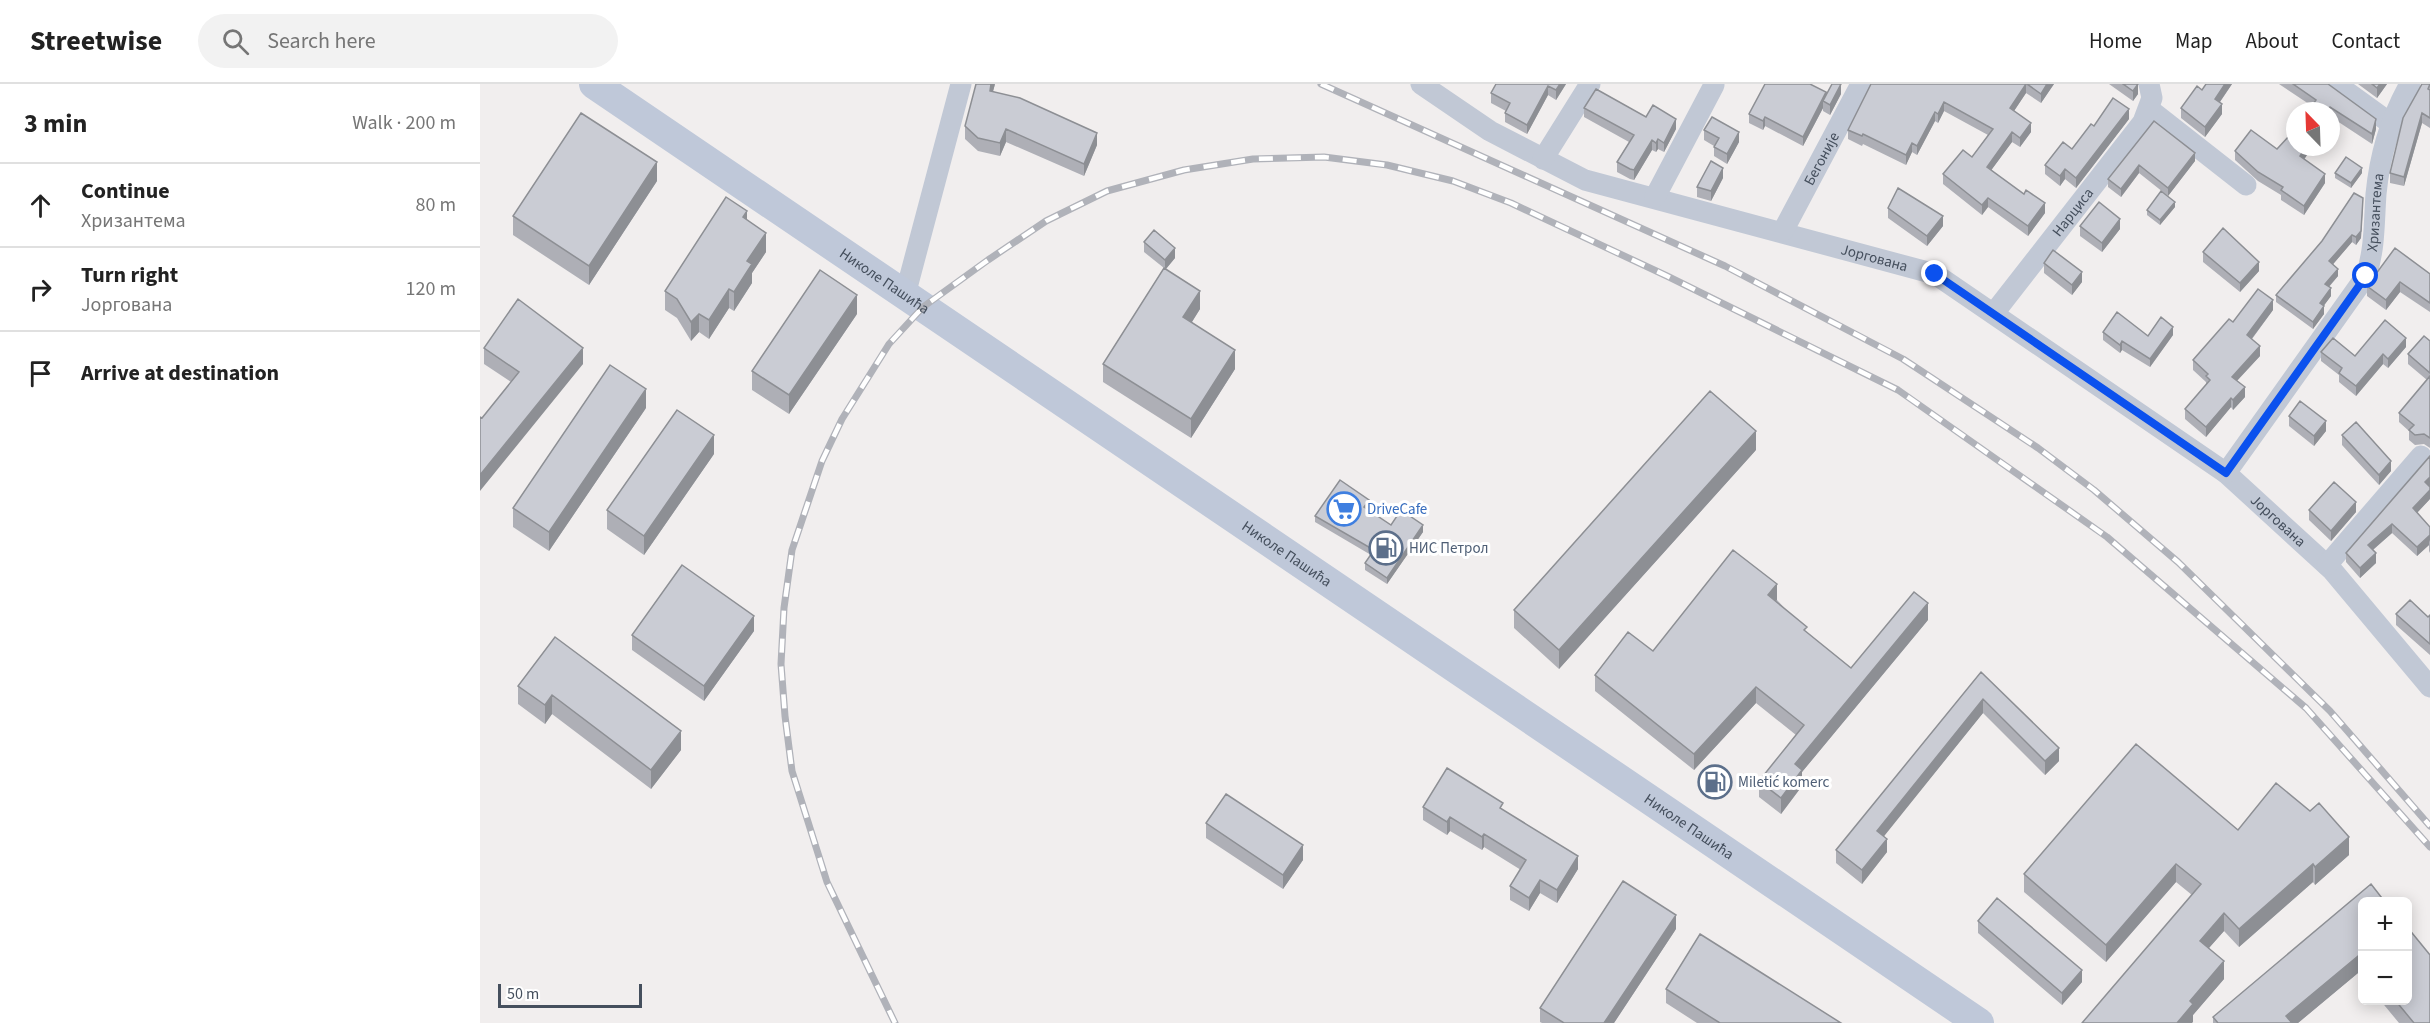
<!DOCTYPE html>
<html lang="en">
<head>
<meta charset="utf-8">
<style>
	body { margin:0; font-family:"Source Sans 3",sans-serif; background:#f2f2f2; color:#222 }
	.controls { position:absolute; right:18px; bottom:18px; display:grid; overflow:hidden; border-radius:9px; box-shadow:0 3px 15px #0003 }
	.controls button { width:54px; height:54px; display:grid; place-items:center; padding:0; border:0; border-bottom:2px solid #e0e0e0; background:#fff; color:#222; font:30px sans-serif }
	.compass { position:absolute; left:1806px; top:18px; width:54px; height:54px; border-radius:50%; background:#fff; box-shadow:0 3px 15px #0003; rotate:337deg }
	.scale { position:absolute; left:18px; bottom:15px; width:144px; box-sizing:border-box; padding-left:6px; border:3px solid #454f5d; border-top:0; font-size:16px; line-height:21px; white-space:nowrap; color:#454f5d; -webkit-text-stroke:4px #fff; paint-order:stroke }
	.stop { position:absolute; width:18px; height:18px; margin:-14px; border:4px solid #0b51ee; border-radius:50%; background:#fff }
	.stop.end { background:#0b51ee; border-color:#fff; box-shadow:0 2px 6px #0008 }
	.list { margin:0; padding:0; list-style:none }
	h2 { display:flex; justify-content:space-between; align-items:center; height:78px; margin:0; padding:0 24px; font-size:26px }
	h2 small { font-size:20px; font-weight:400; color:#767676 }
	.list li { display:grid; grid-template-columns:39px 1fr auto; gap:18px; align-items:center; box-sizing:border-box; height:84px; padding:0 24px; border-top:2px solid #e0e0e0 }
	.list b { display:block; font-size:22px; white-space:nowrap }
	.list p { margin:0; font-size:20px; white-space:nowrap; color:#767676 }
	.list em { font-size:20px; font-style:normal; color:#767676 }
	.icon { flex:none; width:33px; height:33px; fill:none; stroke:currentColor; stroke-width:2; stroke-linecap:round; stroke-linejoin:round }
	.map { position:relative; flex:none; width:1950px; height:939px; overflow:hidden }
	header { display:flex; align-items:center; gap:36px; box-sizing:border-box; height:84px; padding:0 30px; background:#fff; border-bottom:2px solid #e0e0e0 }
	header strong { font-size:28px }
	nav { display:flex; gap:33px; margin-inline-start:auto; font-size:21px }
	.search { width:420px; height:54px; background:#f2f2f2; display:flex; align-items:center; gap:15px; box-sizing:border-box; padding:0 21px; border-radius:33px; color:#767676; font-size:22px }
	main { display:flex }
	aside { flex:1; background:#fff }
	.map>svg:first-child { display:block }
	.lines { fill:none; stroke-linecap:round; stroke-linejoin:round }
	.minor { stroke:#c1c8d5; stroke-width:21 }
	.secondary { stroke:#bfc8d9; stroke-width:30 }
	.rail-casing { stroke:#b0b2b9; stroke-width:7 }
	.rail { stroke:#fff; stroke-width:4.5; stroke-dasharray:14; stroke-linecap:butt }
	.wall { fill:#aeafb6 }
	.shaded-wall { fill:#8d8f94 }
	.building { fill:#caccd4; stroke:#8d8f94; stroke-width:1.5 }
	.route { stroke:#0b51ee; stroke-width:8 }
	.labels { text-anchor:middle; stroke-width:6; stroke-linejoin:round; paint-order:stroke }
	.street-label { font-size:15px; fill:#454f5d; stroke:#fff }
	.shop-label { font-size:15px; fill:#366cbe; stroke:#fff; text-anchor:start }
	.service-label { font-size:15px; fill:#4e5e75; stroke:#fff; text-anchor:start }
</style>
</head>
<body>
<header>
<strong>Streetwise</strong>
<div class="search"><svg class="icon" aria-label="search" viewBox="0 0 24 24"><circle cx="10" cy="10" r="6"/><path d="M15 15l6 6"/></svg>Search here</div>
<nav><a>Home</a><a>Map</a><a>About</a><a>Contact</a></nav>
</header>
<main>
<aside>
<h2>3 min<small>Walk · 200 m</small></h2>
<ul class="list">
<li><svg class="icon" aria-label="ahead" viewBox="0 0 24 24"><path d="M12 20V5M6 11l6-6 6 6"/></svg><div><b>Continue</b><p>Хризантема</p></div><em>80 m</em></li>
<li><svg class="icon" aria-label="right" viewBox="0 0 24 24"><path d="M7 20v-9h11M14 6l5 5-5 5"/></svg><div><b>Turn right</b><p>Јоргована</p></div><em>120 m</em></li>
<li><svg class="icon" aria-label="arrive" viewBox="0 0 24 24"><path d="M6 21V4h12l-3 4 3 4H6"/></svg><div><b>Arrive at destination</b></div></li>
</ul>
</aside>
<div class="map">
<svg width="1950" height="939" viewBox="0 0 1950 939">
	<rect width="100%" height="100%" fill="#f1eeee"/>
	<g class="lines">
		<g class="minor">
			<path id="s1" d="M941,0L1010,47L1105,96L1455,190L1746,389L1852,486L1950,603"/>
			<path d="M1856,0L1910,39"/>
			<path d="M1669,25L1766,101"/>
			<path d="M1063,75L1110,0"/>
			<path d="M1175,113L1234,1"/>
			<path id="s2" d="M1303,147L1381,0"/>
			<path d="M425,211L481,0"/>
			<path id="s3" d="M1514,229L1663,38L1672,14L1669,0"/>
			<path id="s4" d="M1746,389L1886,192C1895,165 1894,138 1896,110C1900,69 1910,35 1930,0"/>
			<path d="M1847,481L1941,372"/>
		</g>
		<path class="secondary" id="s5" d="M114,0L1499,939"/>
		<g class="rail-casing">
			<path id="rail" d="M841,0L1245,182L1423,275L1558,364L1614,406L1698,478L1850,627L1950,742
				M415,939L347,798L312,687L305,632L301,580L304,524L312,466L342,377L362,335L409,260L443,223L508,176L566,137L627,107L704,86L773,75L844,73L907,81L973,97L1031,119L1187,192L1418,306L1627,453L1826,624L1950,763"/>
		</g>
		<use href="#rail" class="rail"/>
	</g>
	<path class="wall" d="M515,0L513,7L617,61L604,92L526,58L520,72L498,67L485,55V42Z
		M1086,0L1076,16L1068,11L1047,50L1025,38V29L1026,27L1011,19V9Z
		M1391,0H1574L1561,19L1546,9L1534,27L1551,48L1540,63L1532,58L1511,86L1565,129L1548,152L1508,123L1502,131L1463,100V90L1492,73L1508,51L1464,27L1458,39L1455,37L1437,71L1432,68L1426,81L1383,60L1382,62L1368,55V46Z
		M1629,0H1658V10L1653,17Z
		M1726,0H1752L1740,18L1742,30L1725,53L1701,34V24L1722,6Z
		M1799,0H1848L1896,45L1892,60L1851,33V27H1829L1832,22Z
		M1878,0H1907L1897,14Z
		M1950,0V44L1942,39L1924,102L1910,99V89Z
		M1346,10H1361L1350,31L1343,27V24L1323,62L1285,42L1283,46L1269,39V30Z
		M1104,24L1166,33L1196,45L1184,68L1178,65L1176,68L1172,66L1154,96L1150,95L1137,88V78L1149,58L1104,33Z
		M1649,35L1596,104L1585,95L1580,102L1565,90V81L1592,65L1614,42Z
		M1674,37L1715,77L1688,112L1659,89L1641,113L1628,103V95Z
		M1224,46L1259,58L1247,80L1234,72V62L1224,56Z
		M1797,65L1827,71L1824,75L1845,99L1824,131L1801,116V111L1778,97L1755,76V67Z
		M1855,89H1882L1871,104L1855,94Z
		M1243,94L1231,117L1217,113V103Z
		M177,97L109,201L33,151V132Z
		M1883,121L1881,154L1876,161L1872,158L1853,180L1858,192L1849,203L1851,212L1843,222L1844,230L1833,245L1796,218V211Z
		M1695,123L1680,141L1667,131V126Z
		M1408,124L1463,142L1447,162L1408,134Z
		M267,136L286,168L272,189V199L254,227L249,224L229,255L219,248L211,257L197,234L185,226V207Z
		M1600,142L1640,145L1622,168L1600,152Z
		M664,158L695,174L686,185L720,225L712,238L755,285L711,354L623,298V280L684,184L664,168Z
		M1723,168L1779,187L1760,208L1723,178Z
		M1564,179L1602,198L1592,211L1564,189Z
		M1950,190V228L1920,208L1906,226L1887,212V202Z
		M1793,226L1772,255L1780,272L1757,297L1765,313L1753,326L1751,323L1726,353L1705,335V325L1726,301V298L1713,286V276L1753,238Z
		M377,230L309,330L272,306V287Z
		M1623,248L1668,252L1693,251L1670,283L1642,266L1640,269L1623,256Z
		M1950,257V364L1944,360L1935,361L1929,356V347L1919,338V329L1947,296L1928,280V270Z
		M1926,263L1908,284L1903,280L1876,312L1859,298V291L1841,277V268L1875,272Z
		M4,264L103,280L2,334L31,298L4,280Z
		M166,324L69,467L33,443V424Z
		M1809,332L1846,347L1834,362L1809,342Z
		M1862,351L1911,387L1899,401L1862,361Z
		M1276,366L1079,585L1034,544V526Z
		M234,370L164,471L127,445V426Z
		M1950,415L1937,429L1950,443V469L1949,467V461L1937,472L1912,449L1893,466L1896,479L1880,494L1866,478V469Z
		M889,423L887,425L911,441L943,448L907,500L885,486V479L891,471L835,438V432Z
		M1829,426L1876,428L1851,457L1829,436Z
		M1297,516L1327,549L1371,584L1448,536L1322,688V702L1301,730L1279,713V697L1316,651L1276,619L1214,686L1115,607V591Z
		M1916,530L1948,533L1950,531V571L1916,541Z
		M274,547L224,617L152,566V551Z
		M75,553L201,666L171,705L72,630L65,640L38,620V602Z
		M1501,588L1579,677L1565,691L1503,629L1403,752L1407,768L1382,800L1356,779V766Z
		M943,723L1023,726L1098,785L1077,819L1060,809L1049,827L1030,816V802L1041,786L1004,763L1002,766L970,747L967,751L943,736Z
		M726,739L823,776L803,805L726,754Z
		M1758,746L1869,771L1835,801L1833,798L1759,863L1744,847L1729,864L1744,895L1713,931V938L1712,811L1696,798L1626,878L1544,808V790Z
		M1882,818V895L1878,889L1818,939H1733V933Z
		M1498,837L1602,898L1582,921L1498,849Z
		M1196,845L1134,939H1062L1060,938V924Z
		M1186,905L1361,939H1217L1186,919Z
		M1900,916H1928L1950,939H1919Z"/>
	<path class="shaded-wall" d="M511,0H515L510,19V7Z
		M1080,0H1086L1076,16V6Z
		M1361,0V10L1350,31V21Z
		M1546,0V9L1530,33V24Z
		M1567,0H1574L1561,19V10Z
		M1658,0V10L1653,17V7Z
		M1745,0H1752L1735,25V15Z
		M1900,0H1907L1897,14V4Z
		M1068,2V11L1047,50V41Z
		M1346,8V17H1343V24L1323,62V53Z
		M1464,18V27L1458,39V30Z
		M1742,20V30L1725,53V43Z
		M1649,25V35L1596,104V94Z
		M1455,28V37L1437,71V62Z
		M1942,29V39L1924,102V93Z
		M1285,33V42L1283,46V37Z
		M1196,35V45L1184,68V59Z
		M1896,35V45L1892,60V50Z
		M1551,39V48L1540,63V54Z
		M526,45V58L520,72V59Z
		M1259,48V58L1247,80V70Z
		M1532,48V58L1507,92V83Z
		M617,49V61L604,92V80Z
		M1178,55V65L1176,68V59Z
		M1172,56V66L1154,96V86Z
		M1432,59V68L1426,81V71Z
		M1827,63V71L1820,82V72Z
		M1715,69V77L1688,112V104Z
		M177,78V97L109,201V182Z
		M1659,81V89L1641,113V105Z
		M1243,84V94L1231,117V107Z
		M1882,84V89L1871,104V99Z
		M1585,85V95L1580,102V92Z
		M1845,90V99L1824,131V122Z
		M1508,114V123L1502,131V121Z
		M1883,114L1881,154L1876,161V153Z
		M1695,118V123L1680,141V136Z
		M1565,119V129L1548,152V142Z
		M267,127V146L263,133Z
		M1463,132V142L1447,162V152Z
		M1640,135V145L1622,168V159Z
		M286,149V168L272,189V199L254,227V208L267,177Z
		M1872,151V158L1849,185V177Z
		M695,164V174L685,186V176Z
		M1779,178V187L1760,208V199Z
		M1858,185V192L1845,207V200Z
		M1602,188V198L1592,211V201Z
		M1920,198V208L1906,226V216Z
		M1851,204V212L1840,227V219Z
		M249,205V224L229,255V236Z
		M720,207V225L703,252V233Z
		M377,211V230L309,330V311Z
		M1793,216V226L1767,261V251Z
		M1844,222V230L1833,245V238Z
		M219,230V248L211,257V238Z
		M1693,243V251L1670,283V275Z
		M1926,254V263L1908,284V275Z
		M1642,257V266L1640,269V261Z
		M1780,262V272L1752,302V293Z
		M103,264V280L0,407V391Z
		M755,266V285L711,354V335Z
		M1903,270V280L1876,312V302Z
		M1765,303V313L1753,326V316Z
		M166,305V324L69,467V448Z
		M1751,314V323L1726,353V343Z
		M1846,337V347L1834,362V352Z
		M1276,347V366L1079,585V566Z
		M234,351V370L164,471V452Z
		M1911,377V387L1899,401V391Z
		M1950,393V403L1945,398Z
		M1950,406V415L1933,433V424Z
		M889,416V423L884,430V423Z
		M1876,418V428L1851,457V447Z
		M1912,440V449L1888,470V461Z
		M943,441V448L907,500V494Z
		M1950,451V458L1949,456V461L1937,472V463Z
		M1896,469V479L1880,494V484Z
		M1297,500V516L1288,527V511Z
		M1448,519V536L1322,688V702L1301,730V714L1315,680Z
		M274,532V547L224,617V602Z
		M1276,603V619L1214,686V670Z
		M72,611V630L65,640V621Z
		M1503,615V629L1397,761V747Z
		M201,647V666L171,705V686Z
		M1579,664V677L1565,691V677Z
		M970,733V747L967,751V738Z
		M1004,750V763L1002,766V753Z
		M1869,753V771L1835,801V783Z
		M1407,755V768L1382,800V786Z
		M823,761V776L803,805V791Z
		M1098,772V785L1077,819V806Z
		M1696,780V798L1626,878V861Z
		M1833,780V798L1759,863V845Z
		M1060,796V809L1049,827V814Z
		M1744,829V847L1720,874V857Z
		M1196,831V845L1134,939H1124Z
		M1878,872V889L1818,939H1806V932Z
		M1744,877V895L1713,931V938L1712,939H1697L1710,917Z
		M1602,886V898L1582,921V909Z"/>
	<path class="building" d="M496,0H511L510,7L540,14L617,49L604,80L526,45L520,59L498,54L485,42Z
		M1016,0H1080L1076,6L1068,2L1047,41L1025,29L1030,19L1011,9Z
		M1285,0H1330L1346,8L1323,53L1285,33L1283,37L1269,30Z
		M1352,0H1361L1350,21L1343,17Z
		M1391,0H1546L1530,24L1551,39L1540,54L1532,48L1507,83L1544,110L1546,106L1565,119L1548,142L1508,114L1502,121L1463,90L1483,66L1492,73L1513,45L1464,18L1458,30L1455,28L1437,62L1432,59L1426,71L1383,50L1382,52L1368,46Z
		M1547,0H1567L1561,10Z
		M1643,0H1658L1653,7Z
		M1726,0H1745L1735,15L1742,20L1725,43L1701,24L1717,2L1722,6Z
		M1813,0H1848L1896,35L1892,50L1850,23L1847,27H1830L1829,26L1836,16Z
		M1892,0H1900L1897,4Z
		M1942,0H1950L1948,5L1950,6V34L1942,29L1924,93L1910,89L1923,34Z
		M1116,5L1166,33L1173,21L1196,35L1184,59L1178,55L1176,59L1172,56L1154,86L1150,85L1137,78L1154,51L1104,24Z
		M1633,14L1649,25L1596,94L1585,85L1580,92L1565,81L1583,58L1592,65L1611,40L1614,42Z
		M101,29L177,78L109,182L33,132Z
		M1232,33L1259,48L1247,70L1234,63L1239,54L1224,46Z
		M1674,37L1715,69L1688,104L1659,81L1641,105L1628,95Z
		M1771,46L1797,65L1810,51L1815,55V63H1826L1820,72L1845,90L1824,122L1801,106L1803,103L1778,88L1755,67Z
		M1866,73L1882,84L1871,99L1855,89Z
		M1231,77L1243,84L1231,107L1217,103Z
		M1418,104L1463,132L1447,152L1408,124Z
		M1681,107L1695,118L1680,136L1667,126Z
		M1874,109L1883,114L1881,147L1876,153L1872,151L1849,177L1858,185L1845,200L1851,204L1840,219L1844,222L1833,238L1796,211L1842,157Z
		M246,113L267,127L263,133L286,149L267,177L272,180L254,208L249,205L229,236L219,230L211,238L197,215L185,207Z
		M1619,118L1640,135L1622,159L1600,142Z
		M1743,144L1779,178L1760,199L1723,168Z
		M674,146L695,164L685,176L664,158Z
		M1915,164L1950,190V219L1920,198L1906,216L1887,202Z
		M1573,166L1602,188L1592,201L1564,179Z
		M684,184L720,207L703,233L755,266L711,335L623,280Z
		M340,186L377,211L309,311L272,287Z
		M1778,205L1793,216L1767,251L1780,262L1752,293L1765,303L1753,316L1751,314L1726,343L1705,325L1730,296L1726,292L1728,290L1713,276L1749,235L1753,238Z
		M38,215L103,264L0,391V333L2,334L39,288L4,264Z
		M1637,228L1668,252L1681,233L1693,243L1670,275L1642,257L1640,261L1623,248Z
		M1905,236L1926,254L1908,275L1903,270L1876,302L1859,289L1862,284L1841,268L1853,254L1875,272Z
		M1944,252L1950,257V289L1928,270Z
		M130,281L166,305L69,448L33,424Z
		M1950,292V354L1944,350L1935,351L1929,346L1934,341L1919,329Z
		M1230,307L1276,347L1079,566L1034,526Z
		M1820,317L1846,337L1834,352L1809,332Z
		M197,326L234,351L164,452L127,426Z
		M1876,338L1911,377L1899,391L1862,351Z
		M1950,372V393L1945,398L1950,403V406L1933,424L1950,443V451L1937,463L1912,440L1888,461L1896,469L1880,484L1866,469Z
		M860,396L889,416L884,423L911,441L921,426L943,441L907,494L885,479L894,466L835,432Z
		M1854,398L1876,418L1851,447L1829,426Z
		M1253,466L1297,500L1288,511L1327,543L1324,546L1371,584L1434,508L1448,519L1315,680L1322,686L1301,714L1279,697L1324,641L1276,603L1214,670L1115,591L1148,548L1173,567Z
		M202,481L274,532L224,602L152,551Z
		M1930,516L1948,533L1950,531V560L1916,530Z
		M75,553L201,647L171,686L72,611L65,621L38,602Z
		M1501,588L1579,664L1565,677L1503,615L1397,747L1407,755L1382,786L1356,766Z
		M1656,660L1758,746L1796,699L1830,727L1839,719L1869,753L1835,783L1833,780L1759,845L1744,829L1720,857L1744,877L1710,917L1713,920L1697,939H1602L1721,800L1696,780L1626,861L1544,790Z
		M967,684L1023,719L1020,724L1098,772L1077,806L1060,796L1049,814L1030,802L1046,776L1004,750L1002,753L970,733L967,738L943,723Z
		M746,710L823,761L803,791L726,739Z
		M1143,797L1196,831L1124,939H1084L1060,924Z
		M1891,800L1905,818H1882V878L1878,872L1806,932L1812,939H1738L1733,933Z
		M1517,814L1602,886L1582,909L1498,837Z
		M1928,844L1950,871V939H1934L1915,916H1928Z
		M1220,850L1361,939H1240L1186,905Z"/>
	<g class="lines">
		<path class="route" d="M1455,190L1746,389L1886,192"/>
	</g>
	<defs>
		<g id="supermarket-ring" transform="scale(1.725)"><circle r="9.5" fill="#fff" stroke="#3f7fe0" stroke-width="1.5"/><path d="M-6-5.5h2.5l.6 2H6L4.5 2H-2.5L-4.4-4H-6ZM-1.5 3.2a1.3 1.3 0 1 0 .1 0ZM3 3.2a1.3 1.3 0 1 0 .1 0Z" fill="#3f7fe0"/></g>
		<g id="fuel-ring" transform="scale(1.725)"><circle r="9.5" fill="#fff" stroke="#5c6f8a" stroke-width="1.5"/><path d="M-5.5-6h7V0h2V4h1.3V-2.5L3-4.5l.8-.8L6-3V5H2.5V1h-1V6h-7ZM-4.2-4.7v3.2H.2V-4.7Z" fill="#5c6f8a"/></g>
	</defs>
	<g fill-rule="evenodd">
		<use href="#supermarket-ring" x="864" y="425"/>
		<use href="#fuel-ring" x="906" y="464"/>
		<use href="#fuel-ring" x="1235" y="698"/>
	</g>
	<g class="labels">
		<g class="street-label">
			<text dy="5" stroke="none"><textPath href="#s2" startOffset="82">Бегоније</textPath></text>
			<text dy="5" stroke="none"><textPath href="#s3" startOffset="128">Нарциса</textPath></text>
			<text dy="5" stroke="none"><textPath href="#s4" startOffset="306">Хризантема</textPath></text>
			<text dy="5" stroke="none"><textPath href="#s1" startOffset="490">Јоргована</textPath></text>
			<text dy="5" stroke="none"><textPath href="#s5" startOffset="351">Николе Пашића</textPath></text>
			<text dy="5" stroke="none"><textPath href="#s1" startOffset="976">Јоргована</textPath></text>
			<text dy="5" stroke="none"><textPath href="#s5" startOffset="837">Николе Пашића</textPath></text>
			<text dy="5" stroke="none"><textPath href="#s5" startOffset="1323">Николе Пашића</textPath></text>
		</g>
		<g class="shop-label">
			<text x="887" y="430">DriveCafe</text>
		</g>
		<g class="service-label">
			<text x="929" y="469">НИС Петрол</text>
			<text x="1258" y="703">Miletić komerc</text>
		</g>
	</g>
</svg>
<div class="controls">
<button>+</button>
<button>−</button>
</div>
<svg class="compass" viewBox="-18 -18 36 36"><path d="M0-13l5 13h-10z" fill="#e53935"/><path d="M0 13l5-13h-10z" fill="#767676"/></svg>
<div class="scale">50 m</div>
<div class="stop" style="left:1886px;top:192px"></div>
<div class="stop end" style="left:1455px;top:190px"></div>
</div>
</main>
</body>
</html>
